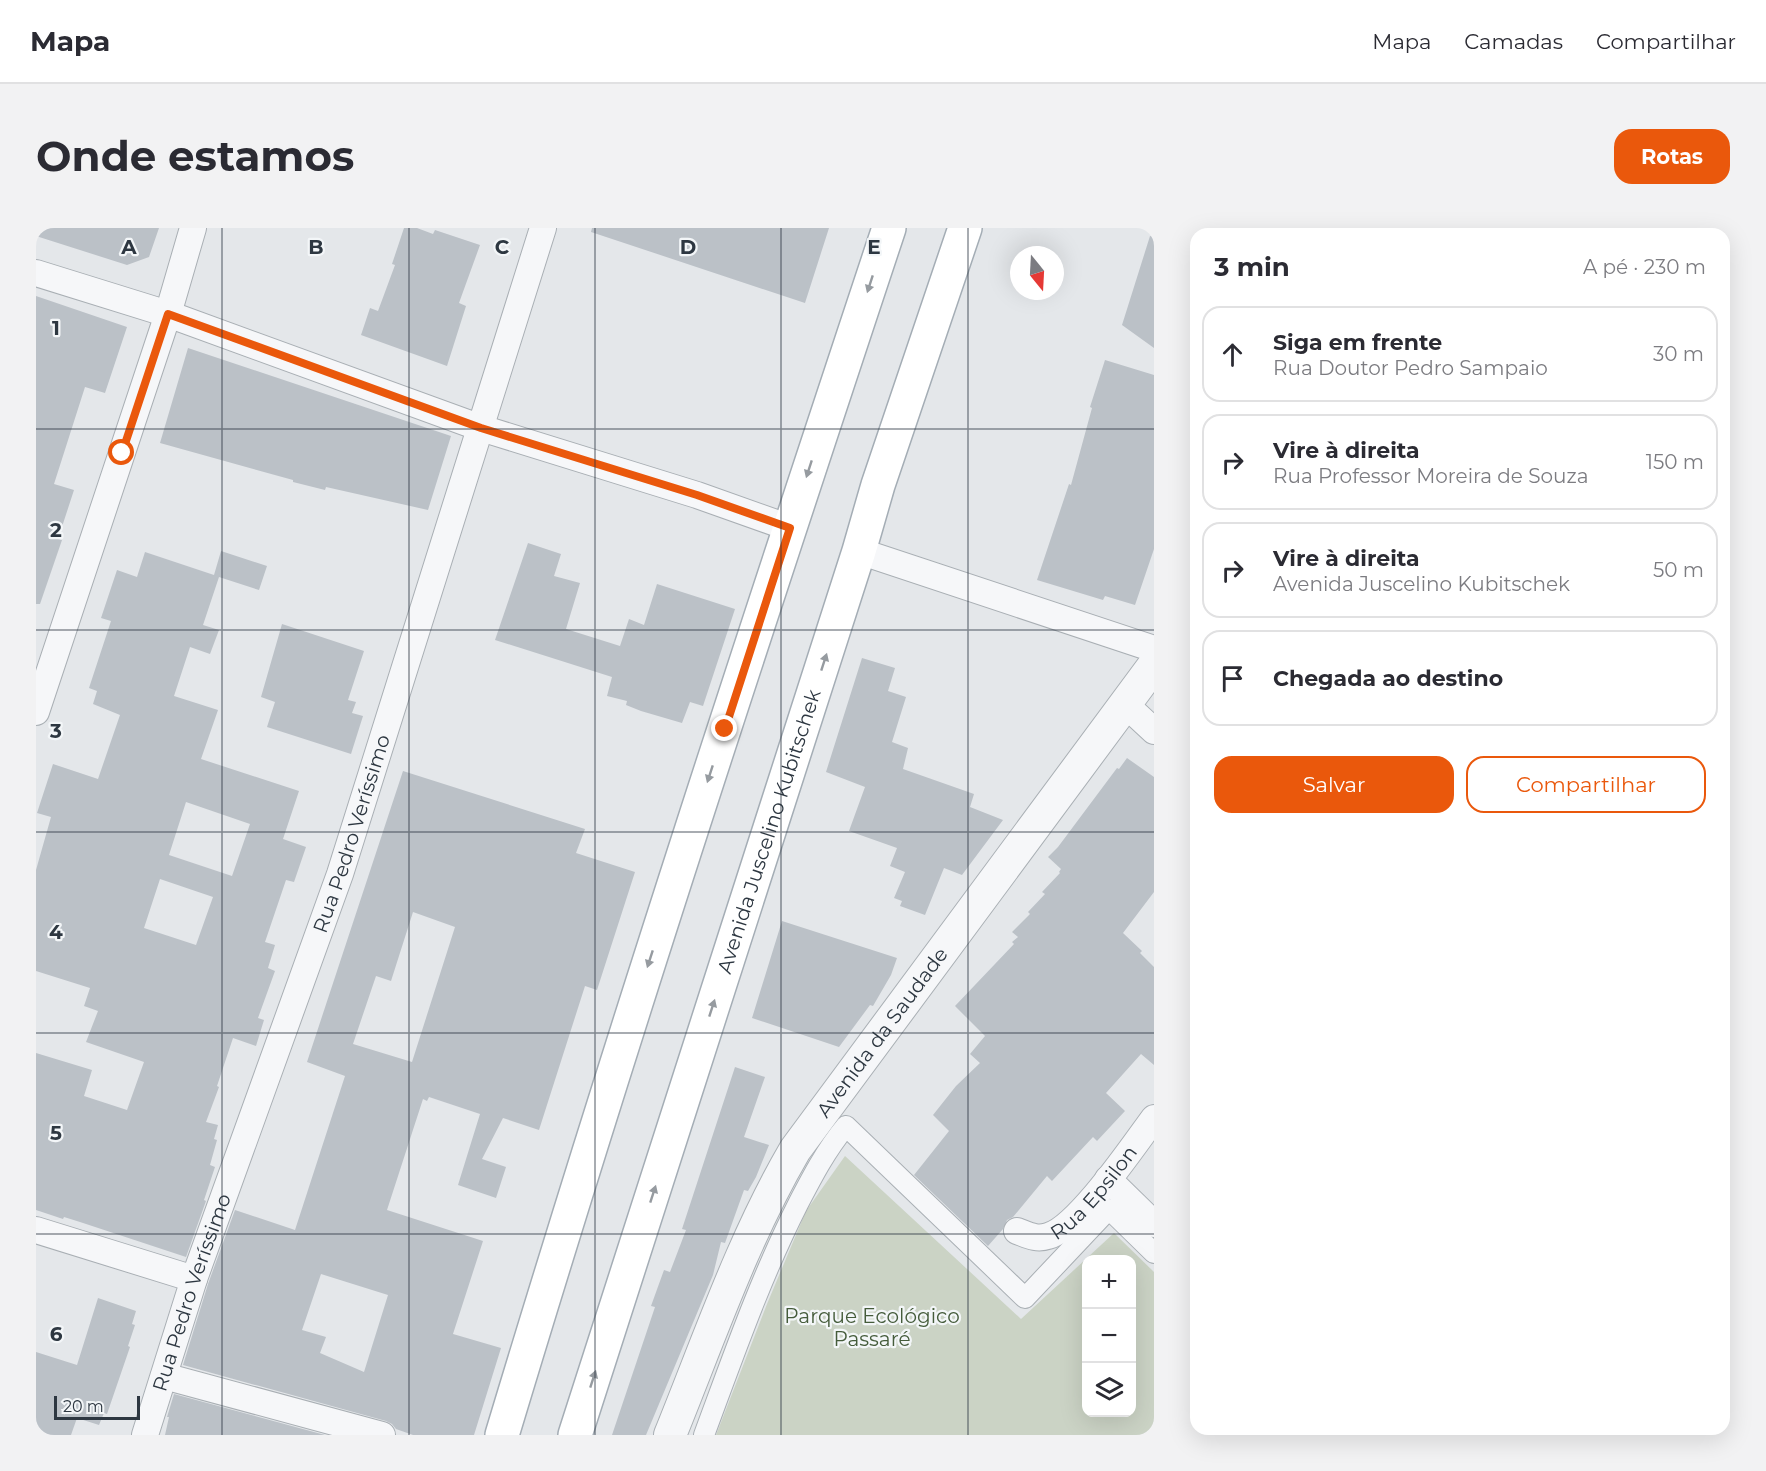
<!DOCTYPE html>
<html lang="pt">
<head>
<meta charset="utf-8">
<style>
	body { margin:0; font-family:Montserrat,sans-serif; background:#f2f2f3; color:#2b2b33 }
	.controls { position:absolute; right:18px; bottom:18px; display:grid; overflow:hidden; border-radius:12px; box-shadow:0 6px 24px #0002 }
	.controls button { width:54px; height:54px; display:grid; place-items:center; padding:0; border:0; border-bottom:2px solid #e1e1e2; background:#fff; color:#2b2b33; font:30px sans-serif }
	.compass { position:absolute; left:974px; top:18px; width:54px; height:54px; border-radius:50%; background:#fff; box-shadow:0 6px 24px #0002; rotate:162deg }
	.scale { position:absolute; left:18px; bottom:15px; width:86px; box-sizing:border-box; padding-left:6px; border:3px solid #2d3741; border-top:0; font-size:16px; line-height:21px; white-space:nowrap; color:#2d3741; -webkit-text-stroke:4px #f3f6f8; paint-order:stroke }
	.stop { position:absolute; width:18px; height:18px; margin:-14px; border:4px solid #ea580c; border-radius:50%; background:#fff }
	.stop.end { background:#ea580c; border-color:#fff; box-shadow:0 2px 6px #0008 }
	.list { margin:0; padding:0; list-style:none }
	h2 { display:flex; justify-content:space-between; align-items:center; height:78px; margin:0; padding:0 24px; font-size:26px }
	h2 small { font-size:20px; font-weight:400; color:#7c7c81 }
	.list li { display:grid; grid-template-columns:39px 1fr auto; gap:18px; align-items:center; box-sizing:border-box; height:96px; margin:0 12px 12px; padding:0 12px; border:2px solid #e1e1e2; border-radius:18px }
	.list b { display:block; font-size:22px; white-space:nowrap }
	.list p { margin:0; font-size:20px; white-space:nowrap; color:#7c7c81 }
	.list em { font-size:20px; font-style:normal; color:#7c7c81 }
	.actions { display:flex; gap:12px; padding:18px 24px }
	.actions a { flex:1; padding:14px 0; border:2px solid #ea580c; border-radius:18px; text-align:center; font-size:21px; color:#ea580c }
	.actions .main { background:#ea580c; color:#fff }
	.icon { flex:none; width:33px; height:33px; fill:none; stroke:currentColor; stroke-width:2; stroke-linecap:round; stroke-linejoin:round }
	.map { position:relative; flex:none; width:1118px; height:1207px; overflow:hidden; border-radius:18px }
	header { display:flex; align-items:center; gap:36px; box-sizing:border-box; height:84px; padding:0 30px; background:#fff; border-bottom:2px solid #e1e1e2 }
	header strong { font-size:28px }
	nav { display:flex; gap:33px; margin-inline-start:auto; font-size:21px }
	.intro { display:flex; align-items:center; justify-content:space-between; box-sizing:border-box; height:144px; padding:0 36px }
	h1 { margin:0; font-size:42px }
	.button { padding:15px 27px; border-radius:18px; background:#ea580c; color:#fff; font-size:21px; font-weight:700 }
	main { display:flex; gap:36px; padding:0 36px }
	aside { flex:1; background:#fff; border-radius:18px; box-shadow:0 6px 24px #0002 }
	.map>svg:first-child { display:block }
	.green { fill:#cbd3c5; fill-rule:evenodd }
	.building { fill:#bbc1c7; fill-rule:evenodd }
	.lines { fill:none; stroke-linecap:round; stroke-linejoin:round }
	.pedestrian-casing { stroke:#a9afb4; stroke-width:22 }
	.minor-casing { stroke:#a9afb4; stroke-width:28 }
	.tertiary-casing { stroke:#a9afb4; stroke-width:34 }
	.primary-casing { stroke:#a4adb5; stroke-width:36 }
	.pedestrian { stroke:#f6f7f9; stroke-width:20 }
	.minor { stroke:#f6f7f9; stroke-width:26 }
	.tertiary { stroke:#f6f7f9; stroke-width:32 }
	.primary { stroke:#fff; stroke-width:33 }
	.oneway { fill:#969ba0 }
	.route { stroke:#ea580c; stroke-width:8 }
	.grid { fill:none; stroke:#2d3741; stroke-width:1.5; stroke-opacity:0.55 }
	.labels { text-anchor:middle; stroke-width:4.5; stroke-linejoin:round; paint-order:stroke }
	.street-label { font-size:20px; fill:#2d3741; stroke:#f3f6f8 }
	.park-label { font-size:20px; fill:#455c3b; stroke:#f3f6f8 }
	.grid-label { font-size:20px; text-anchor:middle; font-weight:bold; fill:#2d3741; stroke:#f3f6f8; stroke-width:4.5; stroke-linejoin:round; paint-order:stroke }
</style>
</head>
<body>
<header>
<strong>Mapa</strong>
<nav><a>Mapa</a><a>Camadas</a><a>Compartilhar</a></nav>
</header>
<div class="intro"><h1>Onde estamos</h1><a class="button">Rotas</a></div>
<main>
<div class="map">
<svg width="1118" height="1207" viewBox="0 0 1118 1207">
	<rect width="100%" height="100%" fill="#e4e7ea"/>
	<path class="green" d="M809,928L985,1091L1078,1005L1118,1044V1207H680L731,1076L770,983ZM1050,1032H1096V1184H1050Z"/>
	<path class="building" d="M0,0H123L113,29L91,37L0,8Z
		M368,0H381L397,6L399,2L444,17L423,75L430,78L411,138L325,107L334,80L342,83L359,37L356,36Z
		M556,0H793L769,75L555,4Z
		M1114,8L1118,9V120L1086,97Z
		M0,68L91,99L69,165L49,159L18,256L38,262L22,311L26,312L4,376H0Z
		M152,120L415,208L392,282L290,259L289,262L257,254V252L124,215Z
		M1069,132L1118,147V321L1099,377L1069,368L1067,372L1001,352L1033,256L1035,257L1056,180L1054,179Z
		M492,315L525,326L518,348L544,355L530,401L584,418L593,391L608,397L621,356L699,381L667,478L654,474L646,495L605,483L590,477L591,473L571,468L576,449L459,412Z
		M185,323L231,338L223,362L183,349L167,397L183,402L174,426L154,419L138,468L182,482L165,531L263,563L247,611L270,619L258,654L250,652L229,714L239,717L232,740L239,743L222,790L228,792L220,818L197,810L181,858L183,859L170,894L182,897L178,911L181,912L174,937L179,939L168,972L170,973L150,1029L44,994L28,989L27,991L0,982V825L56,842L48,868L91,882L108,834L50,814L62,783L48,778L54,760L0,743V642L15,589L1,585L17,536L62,551L84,487L57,476L61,463L53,460L75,393L65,390L81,342L101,349L109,324L178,347ZM150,574L214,596L196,648L133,627ZM124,651L177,669L160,717L108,700Z
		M246,396L328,423L312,472L320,474L316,485L327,488L315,526L231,499L239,474L225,469Z
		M826,430L859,440L852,463L870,469L856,514L872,520L867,541L938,566L934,579L967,592L926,647L908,640L889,687L864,678L866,673L858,670L869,644L854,638L861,620L813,603L829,559L790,544Z
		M1091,530L1118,549V664L1087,705L1106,723L1104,725L1118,739V837L1105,826L1070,865L1089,883L1061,913L1057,909L1016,953L1011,948L977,989L971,992L967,1001L952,1018L878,947L913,903L897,887L920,858L944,835L934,826L949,808L919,778L978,716L976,714L982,709L976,704L994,686L992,684L1009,666L1006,664L1024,645L1023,644L1025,641L1012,629L1022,619L1081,540L1083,541Z
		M367,543L549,601L540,625L599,644L561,762L549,758L503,902L467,890L446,931L470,939L460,970L422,957L444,886L393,869L391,873L387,871L351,982L447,1013L417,1106L465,1120L438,1207H377L360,1201L356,1196L350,1193L147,1137L172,1056L199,982L259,1002L309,848L271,834ZM377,684L419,699L376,834L317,816L340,748L355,753ZM285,1046L352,1067L328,1144L284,1125L290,1109L266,1102Z
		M746,693L861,730L855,747L837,778L834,777L803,819L716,790Z
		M699,839L729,849L708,909L733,917L720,949L712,963L708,962L689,1015L685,1014L677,1047L610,1207H576L619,1079L615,1078L628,1042L634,1044L650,1002L646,1001Z
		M62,1070L100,1083L96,1096L99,1097L92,1118L94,1119L71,1186L68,1185L63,1197L41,1190L35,1207H0V1124L41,1137Z
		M138,1166L289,1207H129L133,1189H131Z"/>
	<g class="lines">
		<g class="pedestrian-casing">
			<path id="pedestrian" d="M668,1207C697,1129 724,1051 762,976C776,949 790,922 810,898L989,1070L1073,981L1118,1025"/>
		</g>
		<g class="minor-casing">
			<g id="minor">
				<path d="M0,45L132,86L445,200L661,267L754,300"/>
				<path d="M823,323L1118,421"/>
				<path d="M1090,477L1118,503"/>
				<path d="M0,484L132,86L157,0"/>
				<path d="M1072,951L1118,996"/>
				<path d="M0,1002L158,1051"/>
				<path id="s1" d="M981,1003C992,1007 1000,1012 1012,1008C1042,1000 1098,917 1118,890"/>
				<path d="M128,1148L346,1207"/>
				<path id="s2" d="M109,1207L158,1051L304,646L507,0"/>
			</g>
		</g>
		<g class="tertiary-casing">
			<g id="tertiary">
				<path id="s3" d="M634,1207C673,1111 707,1011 759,922L1118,437"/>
			</g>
		</g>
		<g class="primary-casing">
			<g id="primary">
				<path d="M466,1207C588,802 720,401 853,0"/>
				<path id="s4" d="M539,1207L823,323L842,257L929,0"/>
			</g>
		</g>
		<use href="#pedestrian" class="pedestrian"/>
		<use href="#minor" class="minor"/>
		<use href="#tertiary" class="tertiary"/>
		<use href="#primary" class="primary"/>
	</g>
	<defs><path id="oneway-solid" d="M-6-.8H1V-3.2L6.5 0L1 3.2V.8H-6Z" transform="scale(1.5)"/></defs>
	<g class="oneway">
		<use href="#oneway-solid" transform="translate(834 56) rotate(108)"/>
		<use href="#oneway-solid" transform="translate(773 241) rotate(108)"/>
		<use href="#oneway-solid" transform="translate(788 434) rotate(-72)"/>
		<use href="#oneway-solid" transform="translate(674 546) rotate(108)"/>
		<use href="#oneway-solid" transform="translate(614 731) rotate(108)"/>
		<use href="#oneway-solid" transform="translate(676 780) rotate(-72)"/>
		<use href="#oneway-solid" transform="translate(617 966) rotate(-72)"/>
		<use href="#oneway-solid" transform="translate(557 1151) rotate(-72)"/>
	</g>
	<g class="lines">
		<path class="route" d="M86,225L132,86L445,200L661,267L754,300L689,501"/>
	</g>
	<path class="grid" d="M186,0V1207M373,0V1207M559,0V1207M745,0V1207M932,0V1207M0,201H1118M0,402H1118M0,604H1118M0,805H1118M0,1006H1118"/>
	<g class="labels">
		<g class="street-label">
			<text dy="7" stroke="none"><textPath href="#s4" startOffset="634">Avenida Juscelino Kubitschek</textPath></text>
			<text dy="7" stroke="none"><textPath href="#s2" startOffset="636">Rua Pedro Veríssimo</textPath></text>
			<text dy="7" stroke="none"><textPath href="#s3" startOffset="458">Avenida da Saudade</textPath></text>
			<text dy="7" stroke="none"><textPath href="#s1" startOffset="96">Rua Epsilon</textPath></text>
			<text dy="7" stroke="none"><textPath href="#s2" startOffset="150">Rua Pedro Veríssimo</textPath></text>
		</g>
		<g class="park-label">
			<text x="836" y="1095">Parque Ecológico<tspan x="836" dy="23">Passaré</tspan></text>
		</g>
	</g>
	<g class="grid-label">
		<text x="93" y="26">A</text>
		<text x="280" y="26">B</text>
		<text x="466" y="26">C</text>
		<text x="652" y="26">D</text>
		<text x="838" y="26">E</text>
		<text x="20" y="107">1</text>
		<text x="20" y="309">2</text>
		<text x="20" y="510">3</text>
		<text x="20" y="711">4</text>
		<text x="20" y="912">5</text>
		<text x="20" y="1113">6</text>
	</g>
</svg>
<div class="controls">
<button>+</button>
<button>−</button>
<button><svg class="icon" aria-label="layers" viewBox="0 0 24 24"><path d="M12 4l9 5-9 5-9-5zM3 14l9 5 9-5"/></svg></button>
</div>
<svg class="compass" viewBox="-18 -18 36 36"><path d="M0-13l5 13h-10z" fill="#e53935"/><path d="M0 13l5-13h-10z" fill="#7c7c81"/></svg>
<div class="scale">20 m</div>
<div class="stop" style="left:86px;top:225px"></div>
<div class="stop end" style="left:689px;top:501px"></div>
</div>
<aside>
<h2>3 min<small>A pé · 230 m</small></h2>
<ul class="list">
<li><svg class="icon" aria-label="ahead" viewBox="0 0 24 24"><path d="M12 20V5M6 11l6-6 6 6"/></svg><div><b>Siga em frente</b><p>Rua Doutor Pedro Sampaio</p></div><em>30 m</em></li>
<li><svg class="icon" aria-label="right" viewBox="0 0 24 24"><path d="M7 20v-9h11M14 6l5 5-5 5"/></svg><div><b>Vire à direita</b><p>Rua Professor Moreira de Souza</p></div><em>150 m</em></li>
<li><svg class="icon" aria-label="right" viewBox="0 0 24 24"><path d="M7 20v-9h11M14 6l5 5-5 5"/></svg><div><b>Vire à direita</b><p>Avenida Juscelino Kubitschek</p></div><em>50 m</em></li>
<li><svg class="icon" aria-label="arrive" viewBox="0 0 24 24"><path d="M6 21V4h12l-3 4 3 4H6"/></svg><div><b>Chegada ao destino</b></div></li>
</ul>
<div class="actions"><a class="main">Salvar</a><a>Compartilhar</a></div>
</aside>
</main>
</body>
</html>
